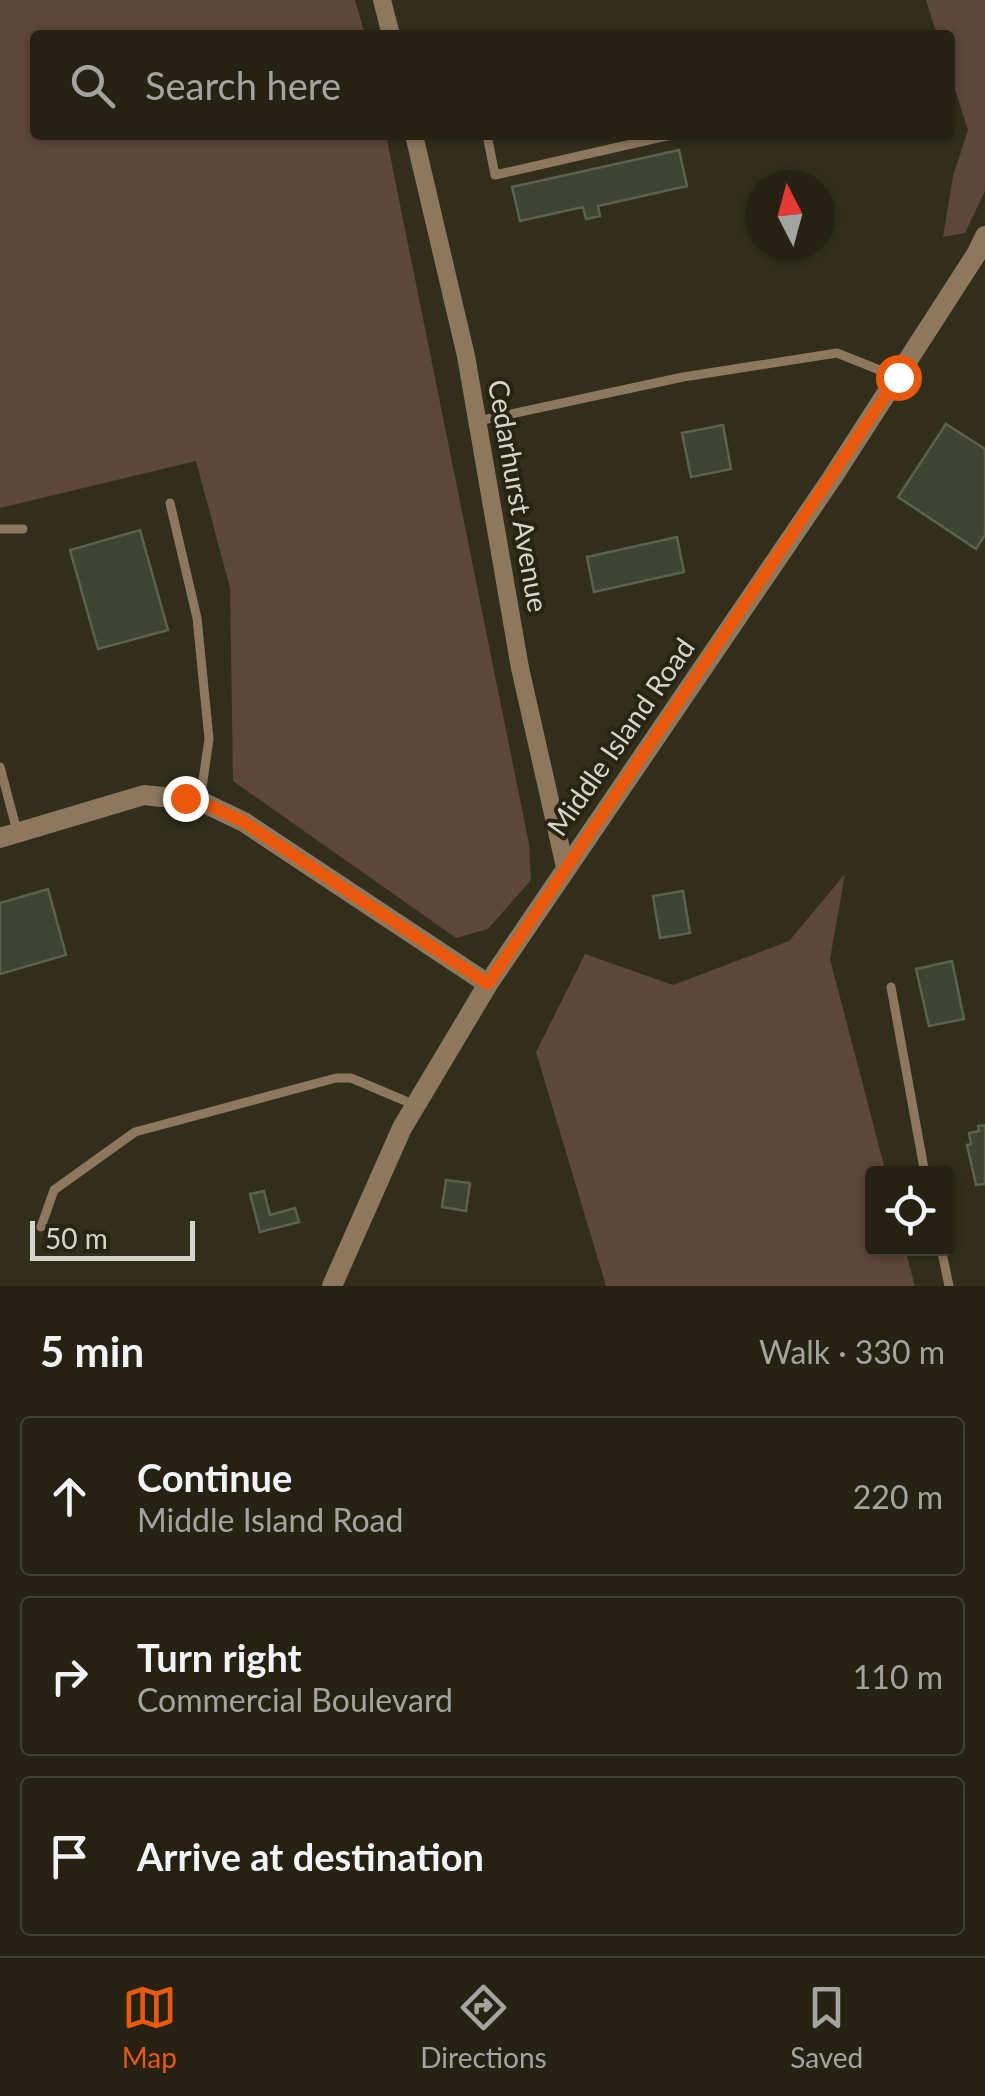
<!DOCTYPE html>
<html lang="en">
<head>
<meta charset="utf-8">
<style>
	body { margin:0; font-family:Lato,sans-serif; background:#2d2a1d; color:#f1f3f6 }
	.controls { position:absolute; right:30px; bottom:30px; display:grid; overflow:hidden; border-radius:10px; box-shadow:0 2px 8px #0004 }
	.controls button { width:90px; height:90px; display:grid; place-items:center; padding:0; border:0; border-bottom:2px solid #423f34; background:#252214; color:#f1f3f6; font:50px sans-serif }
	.compass { position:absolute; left:745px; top:170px; width:90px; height:90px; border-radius:50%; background:#252214; box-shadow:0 2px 8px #0004; rotate:354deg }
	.scale { position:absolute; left:30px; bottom:25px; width:165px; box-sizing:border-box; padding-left:10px; border:5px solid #d7d5c9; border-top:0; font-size:28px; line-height:35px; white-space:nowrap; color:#d7d5c9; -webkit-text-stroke:8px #272411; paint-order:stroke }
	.stop { position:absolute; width:30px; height:30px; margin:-22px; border:8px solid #ea580c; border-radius:50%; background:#fff }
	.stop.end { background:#ea580c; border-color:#fff; box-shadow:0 2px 10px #0008 }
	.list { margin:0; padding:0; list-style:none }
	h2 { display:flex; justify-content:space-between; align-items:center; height:130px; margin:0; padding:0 40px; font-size:42px }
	h2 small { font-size:32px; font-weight:400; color:#a3a4a0 }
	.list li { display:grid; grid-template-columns:65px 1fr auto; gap:30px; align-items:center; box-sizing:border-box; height:160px; margin:0 20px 20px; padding:0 20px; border:2px solid #423f34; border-radius:10px }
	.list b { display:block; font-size:38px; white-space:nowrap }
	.list p { margin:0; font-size:32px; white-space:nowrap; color:#a3a4a0 }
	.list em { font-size:32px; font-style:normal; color:#a3a4a0 }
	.icon { flex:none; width:55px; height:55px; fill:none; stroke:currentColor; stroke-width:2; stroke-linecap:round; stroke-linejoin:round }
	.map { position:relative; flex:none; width:985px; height:1286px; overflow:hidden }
	.search { position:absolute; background:#252214; box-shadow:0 2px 8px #0004; left:30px; right:30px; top:30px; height:110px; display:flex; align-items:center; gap:25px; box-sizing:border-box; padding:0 35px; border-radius:10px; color:#a3a4a0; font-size:38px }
	.sheet { height:670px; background:#252214 }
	nav { display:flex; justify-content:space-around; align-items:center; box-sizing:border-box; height:140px; border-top:2px solid #423f34; background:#252214; font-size:28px; color:#a3a4a0 }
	nav a { display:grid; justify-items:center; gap:5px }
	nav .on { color:#ea580c }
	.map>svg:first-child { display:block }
	.green { fill:#5d463a }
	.building { fill:#3d4432; stroke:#5a624e; stroke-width:2.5 }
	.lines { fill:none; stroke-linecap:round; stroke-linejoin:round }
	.service { stroke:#8d785e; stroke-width:9 }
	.minor { stroke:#8d785e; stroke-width:18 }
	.tertiary { stroke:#8d785e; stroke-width:20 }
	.route { stroke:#ea580c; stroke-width:12 }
	.labels { text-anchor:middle; stroke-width:8; stroke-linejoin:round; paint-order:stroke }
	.street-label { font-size:28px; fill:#d7d5c9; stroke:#272411 }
</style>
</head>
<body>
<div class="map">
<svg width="985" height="1286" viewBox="0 0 985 1286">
	<rect width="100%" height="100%" fill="#312e1b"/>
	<path class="green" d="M0,0H355L365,35H35V135H386L529,844L531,880L488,929L456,938L233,781L230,588L196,461L0,508Z
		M926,0H985V191L965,233L943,237L953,176L968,130L950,74V35H937Z
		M845,874L830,959L886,1173L872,1174V1248L905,1249L915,1286H606L536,1052L585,954L673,985L789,941Z"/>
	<path class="building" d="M679,150L687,186L598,206L600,216L586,219L583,207L520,221L512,187Z
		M946,424L985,449V535L976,549L898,497Z
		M723,425L731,469L691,477L682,433Z
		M140,530L168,630L98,649L70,550Z
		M677,537L684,572L594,592L587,557Z
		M48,889L66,955L0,974V903Z
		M683,891L690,933L660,938L653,896Z
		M952,961L964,1019L929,1026L916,969Z
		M985,1125V1184L976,1185L967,1145L971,1144L969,1133L979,1131L978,1126Z
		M446,1180L470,1183L466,1211L442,1207Z
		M264,1191L270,1215L295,1208L299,1222L260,1232L250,1194Z"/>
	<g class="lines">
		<path class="service" d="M487,135L495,175L671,135
			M478,421L683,377L837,353L897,377
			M170,503L197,618L209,739L200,801
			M0,529H23
			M0,767L17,831
			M891,987L925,1174
			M41,1227L54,1190L135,1132L336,1078H351L415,1105
			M941,1248L949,1286"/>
		<path class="minor" d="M382,0L391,35
			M414,135L466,356L520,668L565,867"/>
		<path class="tertiary" d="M0,838L144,795L200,801L244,822L488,984
			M332,1286L402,1128L488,984L832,478L977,253L985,236"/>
	</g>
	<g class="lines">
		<path class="route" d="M185,798L200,801L244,822L488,984L898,377"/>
	</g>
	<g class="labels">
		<g class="street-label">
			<text transform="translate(518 496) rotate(80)" y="10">Cedarhurst Avenue</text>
			<text transform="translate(621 737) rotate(-55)" y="10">Middle Island Road</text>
		</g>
	</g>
</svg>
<div class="controls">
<button><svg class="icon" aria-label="locate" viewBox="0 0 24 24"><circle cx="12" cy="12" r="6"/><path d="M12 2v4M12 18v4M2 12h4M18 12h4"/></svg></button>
</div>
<svg class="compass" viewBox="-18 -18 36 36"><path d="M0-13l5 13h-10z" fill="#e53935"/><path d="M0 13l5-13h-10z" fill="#a3a4a0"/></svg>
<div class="scale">50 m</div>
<div class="stop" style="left:898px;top:377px"></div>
<div class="stop end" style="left:185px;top:798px"></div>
<div class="search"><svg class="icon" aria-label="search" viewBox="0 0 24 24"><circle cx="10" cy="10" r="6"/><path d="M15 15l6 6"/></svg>Search here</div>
</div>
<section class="sheet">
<h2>5 min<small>Walk · 330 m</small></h2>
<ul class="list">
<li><svg class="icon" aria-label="ahead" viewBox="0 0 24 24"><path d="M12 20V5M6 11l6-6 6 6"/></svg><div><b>Continue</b><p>Middle Island Road</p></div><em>220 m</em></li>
<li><svg class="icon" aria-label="right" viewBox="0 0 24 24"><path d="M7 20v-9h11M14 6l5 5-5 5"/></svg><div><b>Turn right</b><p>Commercial Boulevard</p></div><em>110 m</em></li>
<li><svg class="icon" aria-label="arrive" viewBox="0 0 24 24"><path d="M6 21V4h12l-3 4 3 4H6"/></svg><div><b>Arrive at destination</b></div></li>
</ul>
</section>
<nav>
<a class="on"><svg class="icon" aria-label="map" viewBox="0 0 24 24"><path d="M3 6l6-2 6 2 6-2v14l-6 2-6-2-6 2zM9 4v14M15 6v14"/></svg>Map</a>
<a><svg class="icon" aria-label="directions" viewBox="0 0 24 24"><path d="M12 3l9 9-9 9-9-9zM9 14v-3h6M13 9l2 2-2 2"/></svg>Directions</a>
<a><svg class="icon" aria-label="saved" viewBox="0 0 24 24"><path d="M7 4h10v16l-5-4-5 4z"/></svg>Saved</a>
</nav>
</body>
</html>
